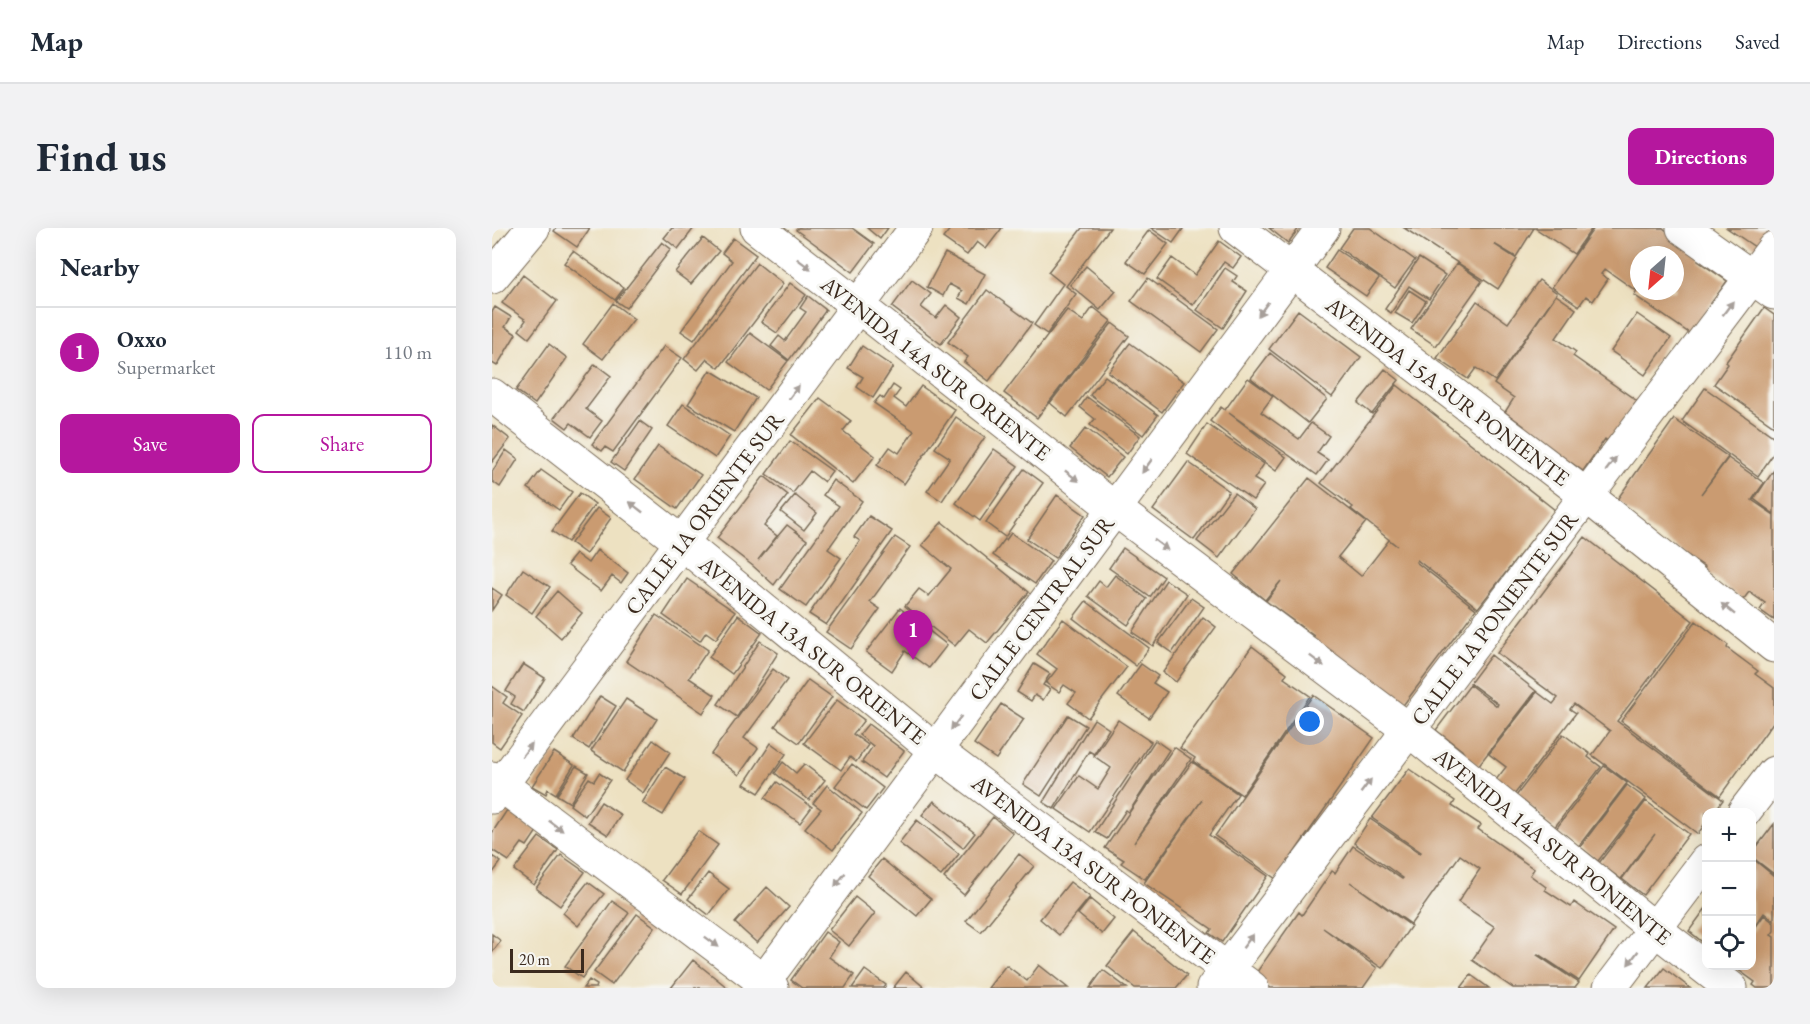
<!DOCTYPE html>
<html lang="en">
<head>
<meta charset="utf-8">
<style>
	body { margin:0; font-family:"EB Garamond",serif; background:#f2f2f3; color:#1f2937 }
	.controls { position:absolute; right:18px; bottom:18px; display:grid; overflow:hidden; border-radius:12px; box-shadow:0 6px 24px #0002 }
	.controls button { width:54px; height:54px; display:grid; place-items:center; padding:0; border:0; border-bottom:2px solid #e0e1e3; background:#fff; color:#1f2937; font:30px sans-serif }
	.compass { position:absolute; left:1138px; top:18px; width:54px; height:54px; border-radius:50%; background:#fff; box-shadow:0 6px 24px #0002; rotate:207deg }
	.scale { position:absolute; left:18px; bottom:15px; width:74px; box-sizing:border-box; padding-left:6px; border:3px solid #3b2a1e; border-top:0; font-size:16px; line-height:21px; white-space:nowrap; color:#3b2a1e; -webkit-text-stroke:4px #f6f6f2; paint-order:stroke }
	.you { position:absolute; left:818px; top:494px; width:21px; height:21px; margin:-15px; border:4px solid #fff; border-radius:50%; background:#1a73e8; box-shadow:0 0 0 9px #1a73e833 }
	.badge { display:grid; place-items:center; width:39px; height:39px; border-radius:50%; background:#b5179e; color:#fff; font-size:20px; font-weight:700 }
	.pin { position:absolute; translate:-50% -50px; filter:drop-shadow(0 2px 3px #0008) }
	.pin::after { content:''; position:absolute; top:32px; width:21px; height:18px; background:inherit; clip-path:polygon(0 0,100% 0,50% 100%) }
	.list { margin:0; padding:0; list-style:none }
	h2 { display:flex; justify-content:space-between; align-items:center; height:78px; margin:0; padding:0 24px; font-size:26px }
	h2 small { font-size:20px; font-weight:400; color:#747a83 }
	.list li { display:grid; grid-template-columns:39px 1fr auto; gap:18px; align-items:center; box-sizing:border-box; height:90px; padding:0 24px; border-top:2px solid #e0e1e3 }
	.list b { display:block; font-size:22px; white-space:nowrap }
	.list p { margin:0; font-size:20px; white-space:nowrap; color:#747a83 }
	.list em { font-size:20px; font-style:normal; color:#747a83 }
	.actions { display:flex; gap:12px; padding:18px 24px }
	.actions a { flex:1; padding:14px 0; border:2px solid #b5179e; border-radius:12px; text-align:center; font-size:21px; color:#b5179e }
	.actions .main { background:#b5179e; color:#fff }
	.icon { flex:none; width:33px; height:33px; fill:none; stroke:currentColor; stroke-width:2; stroke-linecap:round; stroke-linejoin:round }
	.map { position:relative; flex:none; width:1282px; height:760px; overflow:hidden; border-radius:12px }
	header { display:flex; align-items:center; gap:36px; box-sizing:border-box; height:84px; padding:0 30px; background:#fff; border-bottom:2px solid #e0e1e3 }
	header strong { font-size:28px }
	nav { display:flex; gap:33px; margin-inline-start:auto; font-size:21px }
	.intro { display:flex; align-items:center; justify-content:space-between; box-sizing:border-box; height:144px; padding:0 36px }
	h1 { margin:0; font-size:42px }
	.button { padding:15px 27px; border-radius:12px; background:#b5179e; color:#fff; font-size:21px; font-weight:700 }
	main { display:flex; gap:36px; padding:0 36px }
	aside { flex:1; background:#fff; border-radius:12px; box-shadow:0 6px 24px #0002 }
	.map>svg:first-child { display:block }
	.building { fill:#ca9b71 }
	.lines { fill:none; stroke-linecap:round; stroke-linejoin:round }
	.minor-casing { stroke:#796a57; stroke-width:35 }
	.minor { stroke:#fff; stroke-width:33 }
	.oneway { fill:#a79f9a }
	.labels { text-anchor:middle; stroke-width:6; stroke-linejoin:round; paint-order:stroke }
	.street-label { font-size:22px; fill:#3b2a1e; stroke:#f6f6f2 }
</style>
</head>
<body>
<header>
<strong>Map</strong>
<nav><a>Map</a><a>Directions</a><a>Saved</a></nav>
</header>
<div class="intro"><h1>Find us</h1><a class="button">Directions</a></div>
<main>
<aside>
<h2>Nearby<small></small></h2>
<ul class="list">
<li><span class="badge">1</span><div><b>Oxxo</b><p>Supermarket</p></div><em>110 m</em></li>
</ul>
<div class="actions"><a class="main">Save</a><a>Share</a></div>
</aside>
<div class="map">
<svg width="1282" height="760" viewBox="0 0 1282 760">
	<rect width="100%" height="100%" fill="#f6f6f2"/>
	<filter id="ink" filterUnits="userSpaceOnUse"><feTurbulence type="fractalNoise" baseFrequency=".0167" numOctaves="2"/><feDisplacementMap in="SourceGraphic" scale="12" xChannelSelector="R" yChannelSelector="G"/><feConvolveMatrix kernelMatrix="1 2 1 2 8 2 1 2 1" color-interpolation-filters="sRGB"/></filter>
	<filter id="wash" filterUnits="userSpaceOnUse"><feTurbulence type="fractalNoise" baseFrequency=".008" numOctaves="4" result="noise"/><feDisplacementMap in="SourceGraphic" scale="24" xChannelSelector="R" yChannelSelector="G"/><feGaussianBlur stdDeviation="1.35" result="paint"/><feColorMatrix in="noise" values="0 0 0 0 0 0 0 0 0 0 0 0 0 0 0 0 0 1.4 0 .05"/><feComposite in="paint" operator="in"/></filter>
	<g filter="url(#wash)">
		<rect width="100%" height="100%" fill="#ede1c1"/>
		<g id="blocks">
			<path class="building" d="M64,0H98L85,19L62,3Z
				M180,0H202L186,21L172,10Z
				M306,0H360L382,16L361,44L304,2Z
				M375,0H396L388,11Z
				M459,0H510L494,21L485,14L475,27L451,10Z
				M590,0H618L574,58L584,66L555,106L542,97L571,56L556,44Z
				M659,0H689L691,1L681,15Z
				M777,0H807L796,15Z
				M861,0H878L923,32L903,60L847,20Z
				M912,0H1042L1024,29L1002,16L1025,31L1006,61Z
				M1043,0H1100L1082,26Z
				M1102,0H1171L1208,30L1206,33L1235,53L1211,87L1203,109L1142,67L1147,59V63H1183V27H1147V57L1143,62L1113,41L1109,46L1116,51L1101,73L1094,68L1087,78L1060,59Z
				M1235,0H1280L1266,21Z
				M657,2L676,16L653,46L634,33Z
				M211,10L227,23L199,56L183,44Z
				M241,10L264,27L202,112L189,103L240,33L230,25Z
				M727,13L749,29L741,40L732,34L701,77L665,51L680,30L703,47Z
				M170,14L179,21L134,80L124,73Z
				M845,22L887,50L874,68L833,40Z
				M81,23L132,60L123,72L72,35Z
				M453,25L493,46L477,76L466,70L470,63L457,56L451,68L435,59Z
				M927,30L953,47L937,71L917,58L899,85L893,81Z
				M265,35L291,56L227,140L215,131L206,142L192,131Z
				M965,35L990,53L944,118L919,101Z
				M594,38L624,63L608,82L578,57Z
				M733,40L745,48L741,54L755,63L731,100L705,82Z
				M31,47L65,73L37,110L27,102L34,92L10,75Z
				M656,50L726,101L709,124L639,73Z
				M420,52L439,66L429,79L444,90L454,77L469,89L449,116L400,79Z
				M1047,52L1065,65L1003,153L984,140L976,151L945,130L985,73L1016,95Z
				M298,55L314,67L285,105L269,94Z
				M495,62L540,95L497,153L472,134L476,129L456,114Z
				M917,62L934,73L920,95L903,85Z
				M1064,67L1084,81L1064,110L1084,124L1081,128L1145,173L1117,214L1113,211L1091,243L1051,215L1031,200L1032,198L1013,184L1022,170L1002,156Z
				M316,68L334,82L297,132L279,118L287,108L293,113L314,84L308,80Z
				M121,75L142,91L111,131L91,116Z
				M3,79L19,89L13,99L24,106L5,138L0,135V84Z
				M601,79L619,93L545,190L512,165L575,82L591,93Z
				M1272,80L1282,87V198L1222,156L1236,136L1234,134Z
				M806,82L869,129L840,169L777,121Z
				M1145,86L1179,110L1153,147L1119,123Z
				M620,95L637,108L575,189L558,175Z
				M258,105L296,133L274,162L236,134Z
				M638,115L692,154L670,184L616,144Z
				M57,116L75,130L43,176L24,162Z
				M172,118L190,130L121,224L113,219L110,223L100,216Z
				M370,118L401,139L381,170L365,159L371,149L356,140Z
				M778,125L835,171L816,195L759,150Z
				M103,136L119,148L94,181L110,193L98,209L79,195L75,200L62,190Z
				M893,141L907,152L880,186L866,175Z
				M218,142L264,170L242,204L196,176Z
				M613,148L666,187L651,207L598,167Z
				M756,150L781,168L769,184L807,211L819,195L837,208L825,225L836,232L825,247L737,185L794,229L784,243L718,193L729,179L733,182Z
				M401,157L408,162L402,170L414,179L429,158L463,182L412,256L385,237L398,219L407,225L422,203L382,175L388,168L392,171Z
				M905,157L1063,282L986,380L925,332L924,334L984,381L909,480L820,410L822,408L774,373L789,353L773,372L741,346L817,250L874,294L846,329L869,348L897,312L905,318L859,281L861,279L829,255Z
				M1213,160L1282,209V225L1266,248L1190,193Z
				M595,169L648,208L635,226L598,197L603,191L588,179Z
				M328,170L359,193L351,203L383,228L361,256L299,207Z
				M191,176L238,208L223,230L176,198Z
				M464,189L493,209L450,273L435,263L458,230L443,220Z
				M1182,191L1236,229L1209,266L1236,230L1272,255L1260,272L1282,287V392L1268,382L1273,375L1257,364L1251,372L1211,341L1213,339L1153,298L1155,295L1124,273Z
				M148,193L160,202L132,243L119,234Z
				M715,196L772,236L762,251L772,257L761,272L695,226Z
				M0,197L18,211L0,234Z
				M594,200L631,229L615,249L578,220Z
				M298,213L340,243L332,254L318,243L301,265L274,246Z
				M166,218L209,247L185,281L143,251Z
				M502,221L526,238L488,293L464,275Z
				M14,222L26,231L8,259L0,253V244Z
				M696,234L737,263L702,312L661,282Z
				M532,241L551,255L513,309L494,295Z
				M49,242L80,264L67,282L36,260Z
				M1282,242V286L1262,271Z
				M272,248L296,267L272,298L285,308L266,332L295,297L315,312L282,357L261,338L225,310Z
				M341,252L370,273L336,321L349,330L314,379L288,361L347,278L331,267Z
				M88,265L103,276L76,314L60,303Z
				M742,265L763,281L727,330L705,313Z
				M303,267L325,285L312,302L289,284Z
				M565,267L593,287L563,330L535,311Z
				M105,280L119,290L94,326L79,315Z
				M377,288L400,303L334,397L317,386L368,313L362,309Z
				M450,294L537,364L495,415L477,401L463,418L413,378L427,361L437,368L459,341L430,317Z
				M519,305L559,333L543,356L501,327L513,311L514,312Z
				M403,309L418,319L378,374L388,381L359,421L334,404Z
				M1093,309L1201,393L1125,493L1231,572L1222,584H1214V594L1206,606L1100,527L1118,503L1082,476L1078,481L1084,485L1022,567L1003,553L1014,539L997,526L1045,464L1061,476L1066,470L1005,425Z
				M631,320L672,349L658,369L617,340Z
				M105,322L136,345L129,355L120,348L109,363L75,337L84,326L96,335Z
				M31,341L58,359L40,385L14,367Z
				M623,347L655,371L636,397L596,368L607,353L614,359Z
				M195,351L243,384L224,411L214,404L208,413L171,387Z
				M674,352L695,366L661,418L640,404Z
				M0,360L10,367L0,382Z
				M65,363L90,385L69,410L44,388Z
				M699,370L712,379L680,425L666,415Z
				M594,373L657,420L644,438L581,390Z
				M408,380L455,417L437,440L413,423L400,443L374,424Z
				M164,387L216,422L197,450L223,467L211,485L134,433Z
				M246,387L270,405L240,446L217,429Z
				M711,389L724,399L684,454L671,444Z
				M571,391L635,439L596,490L576,475L584,465L572,457L567,464L554,455L565,441L545,426Z
				M1204,393L1236,417L1235,420L1266,443L1263,446L1282,460V493L1228,568L1129,493Z
				M268,413L286,425L245,489L226,476Z
				M760,418L795,445L792,450L818,468L750,567L701,533L703,530L688,520Z
				M999,427L1044,463L986,538L969,525L971,523L944,502L978,457L1005,478L1006,476L978,455Z
				M31,436L53,450L32,484L19,476L23,469L14,463Z
				M542,436L558,446L551,457L558,461L551,472L543,467L539,473L525,464Z
				M649,436L666,448L661,455L675,464L657,490L626,468Z
				M281,441L295,452L252,510L266,520L247,547L219,526Z
				M316,452L340,469L307,515L283,498Z
				M0,458L15,469L11,475L30,488L8,520L0,514Z
				M821,467L882,510L784,651L723,608Z
				M108,468L124,478L97,521L81,511Z
				M134,471L165,491L131,544L99,523Z
				M345,472L372,492L361,506L376,517L364,534L358,529L349,542L312,515Z
				M509,476L532,491L504,531L482,516Z
				M576,487L594,498L549,568L531,556Z
				M602,491L617,501L602,526L597,523L562,581L551,574Z
				M626,492L659,514L598,604L564,581L587,548L606,561L619,540L602,528Z
				M376,496L412,523L392,550L370,534L381,518L367,507Z
				M1071,506L1098,526L1096,529L1109,539L1062,600L1050,591L1051,589L1024,568Z
				M161,512L178,524L151,565L133,552Z
				M663,512L677,522L637,584L634,582L615,611L603,604Z
				M279,515L294,526L267,565L252,556Z
				M682,519L699,531L642,615L700,534L746,566L717,607L776,648L730,714L717,705L720,701L652,655L710,572L653,651L629,635L632,632L613,620Z
				M62,524L82,537L64,566L56,561L54,566L40,558Z
				M291,534L304,545L312,536L333,552L317,572L283,545Z
				M360,536L391,560L374,582L343,558Z
				M84,538L96,545L78,575L65,567Z
				M1112,538L1135,555L1086,619L1063,602Z
				M173,539L193,551L171,587L150,575Z
				M917,541L963,573L960,578L989,597L986,601L1042,641L1038,647L1054,659L1053,662L1079,679L1082,674L1122,702L1087,753L1046,726L1045,727L1087,755L1083,760H1021L980,732L1003,699L966,674L988,641L968,627L919,696L858,654L919,698L890,740L831,700L885,740L871,760H779L762,748L807,684L810,687L840,643L843,645L861,618L910,651L911,650L862,615L878,591L928,625L929,624L880,590Z
				M107,545L118,552L93,588L78,577L97,550L102,553Z
				M285,554L320,579L308,595L273,570Z
				M335,557L370,585L341,622L313,600L329,581L321,575Z
				M1135,557L1154,571L1106,633L1088,619Z
				M442,573L483,605L471,620L430,587Z
				M1154,573L1197,606L1151,667L1130,651L1163,606L1129,651L1107,635Z
				M109,574L129,587L116,607L96,594Z
				M15,582L45,603L35,618L30,615L17,633L0,622V605Z
				M501,589L521,605L472,667L452,650Z
				M425,592L467,626L449,648L407,615Z
				M1282,596V646L1260,629V625Z
				M206,603L226,617L190,666L170,652Z
				M47,609L66,622L42,657L22,642Z
				M527,626L542,638L489,704L474,693Z
				M69,627L93,644L68,678L44,660Z
				M0,628L9,634L0,646Z
				M1260,630L1282,648V693L1272,685L1260,702Z
				M390,631L439,671L425,688L376,648Z
				M216,645L237,661L217,687L196,671Z
				M96,654L112,666L86,698L71,685Z
				M578,654L598,669L567,707L548,691Z
				M275,659L297,679L265,715L243,695Z
				M363,669L383,685L357,718L337,702Z
				M598,671L622,691L610,706L586,686Z
				M120,673L137,685L90,750L73,738Z
				M1214,680V717L1197,703Z
				M145,686L163,699L120,757L102,744Z
				M1272,687L1282,695V703L1279,707L1282,709V760H1265L1261,757L1263,754L1241,738H1260V704Z
				M333,704L347,714L337,729L362,747L353,760H310L299,752Z
				M642,704L695,747L684,760H643L615,738Z
				M0,706L9,713L0,724Z
				M201,732L236,760H179Z
				M514,737L535,753L547,737L576,760H496Z
				M1172,740L1198,760H1156Z
				M373,742L394,757L392,760H360Z
				M611,742L635,760H598Z
				M414,744L433,760H401Z
				M979,747L997,760H969Z
				M97,752L105,757L104,760H91Z"/>
		</g>
	</g>
	<g filter="url(#ink)">
		<use href="#blocks" fill-opacity="0" stroke="#796a57" stroke-width="1.5"/>
		<g class="lines">
			<g class="minor-casing">
				<path id="minor" d="M265,0L366,78L623,281L917,502L1163,701L1239,760
					M744,0L1095,268L1282,418
					M1191,0L1282,65
					M0,49L41,0
					M0,167L190,315L444,523L760,760
					M0,550L280,760
					M0,569L424,0
					M1252,584L1282,545
					M267,760L831,0
					M721,760L1282,20
					M1118,760L1214,633"/>
			</g>
			<use href="#minor" class="minor"/>
		</g>
		<defs><path id="oneway-solid" d="M-6-.8H1V-3.2L6.5 0L1 3.2V.8H-6Z" transform="scale(1.5)"/></defs>
		<g class="oneway">
			<use href="#oneway-solid" transform="translate(312 36) rotate(37)"/>
			<use href="#oneway-solid" transform="translate(1236 80) rotate(-53)"/>
			<use href="#oneway-solid" transform="translate(771 81) rotate(126)"/>
			<use href="#oneway-solid" transform="translate(302 164) rotate(-53)"/>
			<use href="#oneway-solid" transform="translate(1119 236) rotate(-53)"/>
			<use href="#oneway-solid" transform="translate(655 238) rotate(126)"/>
			<use href="#oneway-solid" transform="translate(580 248) rotate(38)"/>
			<use href="#oneway-solid" transform="translate(144 279) rotate(-142)"/>
			<use href="#oneway-solid" transform="translate(669 317) rotate(37)"/>
			<use href="#oneway-solid" transform="translate(1236 381) rotate(-141)"/>
			<use href="#oneway-solid" transform="translate(825 433) rotate(37)"/>
			<use href="#oneway-solid" transform="translate(464 495) rotate(127)"/>
			<use href="#oneway-solid" transform="translate(35 522) rotate(-53)"/>
			<use href="#oneway-solid" transform="translate(874 558) rotate(-53)"/>
			<use href="#oneway-solid" transform="translate(64 598) rotate(37)"/>
			<use href="#oneway-solid" transform="translate(348 652) rotate(127)"/>
			<use href="#oneway-solid" transform="translate(756 713) rotate(-53)"/>
			<use href="#oneway-solid" transform="translate(220 714) rotate(37)"/>
			<use href="#oneway-solid" transform="translate(1141 730) rotate(127)"/>
		</g>
	</g>
	<g class="labels">
		<g class="street-label">
			<text transform="translate(444 140) rotate(38)" y="8">AVENIDA 14A SUR ORIENTE</text>
			<text transform="translate(956 163) rotate(37)" y="8">AVENIDA 15A SUR PONIENTE</text>
			<text transform="translate(212 285) rotate(-53)" y="8">CALLE 1A ORIENTE SUR</text>
			<text transform="translate(549 380) rotate(-53)" y="8">CALLE CENTRAL SUR</text>
			<text transform="translate(1002 390) rotate(-53)" y="8">CALLE 1A PONIENTE SUR</text>
			<text transform="translate(321 422) rotate(39)" y="8">AVENIDA 13A SUR ORIENTE</text>
			<text transform="translate(1061 618) rotate(39)" y="8">AVENIDA 14A SUR PONIENTE</text>
			<text transform="translate(602 641) rotate(37)" y="8">AVENIDA 13A SUR PONIENTE</text>
		</g>
	</g>
</svg>
<div class="controls">
<button>+</button>
<button>−</button>
<button><svg class="icon" aria-label="locate" viewBox="0 0 24 24"><circle cx="12" cy="12" r="6"/><path d="M12 2v4M12 18v4M2 12h4M18 12h4"/></svg></button>
</div>
<svg class="compass" viewBox="-18 -18 36 36"><path d="M0-13l5 13h-10z" fill="#e53935"/><path d="M0 13l5-13h-10z" fill="#747a83"/></svg>
<div class="scale">20 m</div>
<div class="you"></div>
<div class="pin badge" style="left:421px;top:432px">1</div>
</div>
</main>
</body>
</html>
